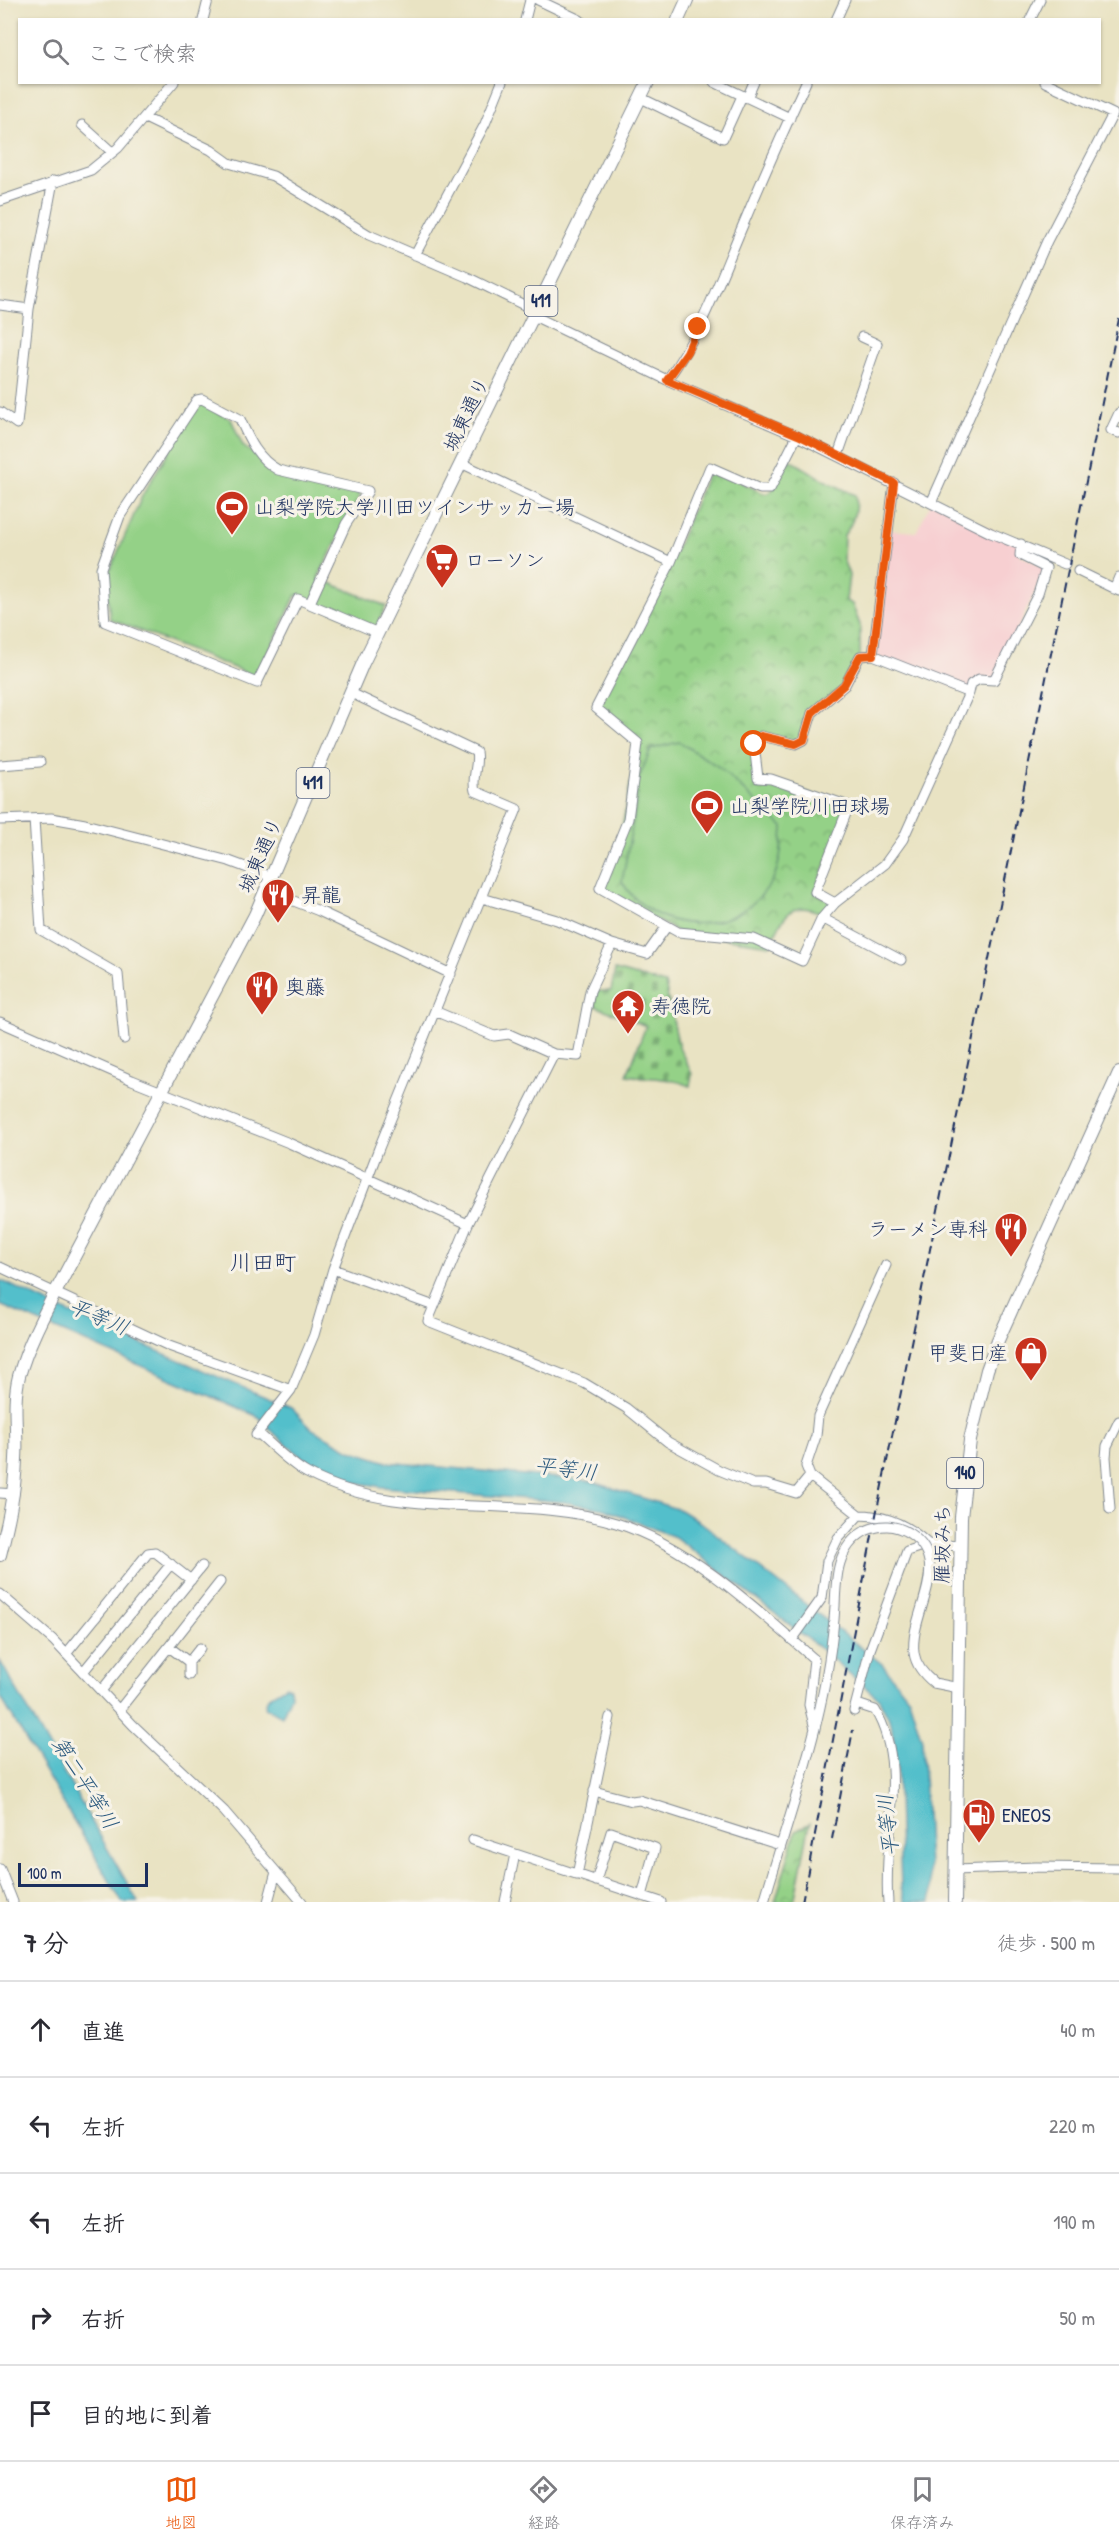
<!DOCTYPE html>
<html lang="ja">
<head>
<meta charset="utf-8">
<style>
	body { margin:0; font-family:"Patrick Hand","Klee One",sans-serif; background:#f7f7f7; color:#2b2b33 }
	.scale { position:absolute; left:18px; bottom:15px; width:130px; box-sizing:border-box; padding-left:6px; border:3px solid #1b2f5e; border-top:0; font-size:16px; line-height:21px; white-space:nowrap; color:#1b2f5e; -webkit-text-stroke:4px #f7f3e8; paint-order:stroke }
	.stop { position:absolute; width:18px; height:18px; margin:-14px; border:4px solid #ea580c; border-radius:50%; background:#fff }
	.stop.end { background:#ea580c; border-color:#fff; box-shadow:0 2px 6px #0008 }
	.list { margin:0; padding:0; list-style:none }
	h2 { display:flex; justify-content:space-between; align-items:center; height:78px; margin:0; padding:0 24px; font-size:26px }
	h2 small { font-size:20px; font-weight:400; color:#7c7c81 }
	.list li { display:grid; grid-template-columns:39px 1fr auto; gap:18px; align-items:center; box-sizing:border-box; height:96px; padding:0 24px; border-top:2px solid #e1e1e2 }
	.list b { display:block; font-size:22px; white-space:nowrap }
	.list em { font-size:20px; font-style:normal; color:#7c7c81 }
	.icon { flex:none; width:33px; height:33px; fill:none; stroke:currentColor; stroke-width:2; stroke-linecap:round; stroke-linejoin:round }
	.map { position:relative; flex:none; width:1119px; height:1902px; overflow:hidden }
	.search { position:absolute; background:#fff; box-shadow:0 2px 4px #0004; left:18px; right:18px; top:18px; height:66px; display:flex; align-items:center; gap:15px; box-sizing:border-box; padding:0 21px; border-radius:0px; color:#7c7c81; font-size:22px }
	.sheet { height:558px; background:#fff }
	nav { display:flex; justify-content:space-around; align-items:center; box-sizing:border-box; height:84px; border-top:2px solid #e1e1e2; background:#fff; font-size:16px; color:#7c7c81 }
	nav a { display:grid; justify-items:center; gap:3px }
	nav .on { color:#ea580c }
	.map>svg:first-child { display:block }
	.built { fill:#f7cfd1 }
	.cemetery { fill:url(#cemetery-stones); stroke:#588072; stroke-width:1.5 }
	.park { fill:url(#park-crowns); stroke:#588072; stroke-width:1.5 }
	.pitch { fill:#94d187; stroke:#588072; stroke-width:1.5 }
	.water { fill:#52bfcb; stroke:#367794; stroke-width:1.5 }
	.lines { fill:none; stroke-linecap:round; stroke-linejoin:round }
	.minor-casing { stroke:#828990; stroke-width:11 }
	.highway-casing { stroke:#828990; stroke-width:14 }
	.minor { stroke:#fff; stroke-width:9 }
	.highway { stroke:#fff; stroke-width:12 }
	.rail { stroke:#1b2f5e; stroke-width:2; stroke-dasharray:9 4.5; stroke-linecap:butt }
	.minor-bridge-casing { stroke:#828990; stroke-width:11; stroke-linecap:butt }
	.minor-bridge { stroke:#fff; stroke-width:9 }
	.route { stroke:#ea580c; stroke-width:8 }
	.labels { text-anchor:middle; stroke-width:6; stroke-linejoin:round; paint-order:stroke }
	.shield { fill:#f7f3e8; stroke:#5d6a87; stroke-width:1.5 }
	.shield-label { font-size:18px; font-weight:bold; fill:#1b2f5e }
	.street-label { font-size:20px; fill:#1b2f5e; stroke:#f7f3e8 }
	.poi-label { font-size:20px; fill:#1b2f5e; stroke:#f7f3e8; text-anchor:start }
	.water-label { font-size:21px; font-style:italic; fill:#2c5a7f; stroke:#f7f3e8 }
	.quarter-label { font-size:22px; fill:#1b2f5e; stroke:#f7f3e8 }
</style>
</head>
<body>
<div class="map">
<svg width="1119" height="1902" viewBox="0 0 1119 1902">
	<defs>
		<pattern id="cemetery-stones" width="16" height="16" patternUnits="userSpaceOnUse" patternTransform="scale(1.5)"><rect width="16" height="16" fill="#94d187"/><path d="M2 7V4a2 2 0 0 1 4 0v3zM10 15v-3a2 2 0 0 1 4 0v3z" fill="#78aa72"/></pattern>
		<pattern id="park-crowns" width="20" height="18" patternUnits="userSpaceOnUse" patternTransform="scale(1.5)"><rect width="20" height="18" fill="#94d187"/><path d="M2 6a3 3 0 1 1 6 0M12 15a3 3 0 1 1 6 0" fill="none" stroke="#78aa72"/></pattern>
	</defs>
	<rect width="100%" height="100%" fill="#f7f3e8"/>
	<filter id="ink" filterUnits="userSpaceOnUse"><feTurbulence type="fractalNoise" baseFrequency=".0167" numOctaves="2"/><feDisplacementMap in="SourceGraphic" scale="12" xChannelSelector="R" yChannelSelector="G"/><feConvolveMatrix kernelMatrix="1 2 1 2 8 2 1 2 1" color-interpolation-filters="sRGB"/></filter>
	<filter id="wash" filterUnits="userSpaceOnUse"><feTurbulence type="fractalNoise" baseFrequency=".008" numOctaves="4" result="noise"/><feDisplacementMap in="SourceGraphic" scale="24" xChannelSelector="R" yChannelSelector="G"/><feGaussianBlur stdDeviation="1.35" result="paint"/><feColorMatrix in="noise" values="0 0 0 0 0 0 0 0 0 0 0 0 0 0 0 0 0 1.4 0 .05"/><feComposite in="paint" operator="in"/></filter>
	<g filter="url(#wash)">
		<rect width="100%" height="100%" fill="#e9e3c3"/>
		<path class="built" d="M932,501L1021,544L1020,555L1046,568L994,680L979,679L969,693L873,655L889,530L916,532Z"/>
		<path class="cemetery" d="M615,970L665,984L679,1047L692,1074L690,1086C670,1077 649,1079 627,1075L646,1026L595,1006L597,991H611Z"/>
		<path class="park" d="M789,459L824,480L855,495C857,510 854,523 844,535L843,559L849,575L846,601L852,604L860,625V656L845,685L812,713L804,740L796,744L761,736L754,744L759,778L849,806L815,892L835,903L823,914C789,897 783,919 770,945L678,932L600,888L619,843L638,743L596,708L671,562L710,467L765,494L771,492Z
			M810,1823L794,1902H775L796,1831Z"/>
		<path class="pitch" d="M198,402L231,419L243,446L258,457L264,466L361,493L318,578L386,606L375,629L296,595L257,677L110,619L106,579L143,494Z
			M679,742L719,767L783,827C782,844 781,861 774,877C743,936 657,940 622,882L638,793L634,790L651,749Z"/>
		<path class="water" d="M0,1280L67,1312L291,1408L312,1429L350,1450L387,1462L590,1481L680,1510L706,1526L882,1664L909,1698L922,1740L931,1902H905L901,1887L897,1764L891,1723L879,1699L816,1645L675,1537L604,1509L563,1502L382,1487L343,1480L308,1462L276,1435L259,1417L0,1305Z
			M0,1661L138,1902H122L0,1696Z
			M286,1686L290,1688L291,1696L282,1716L265,1707L268,1697Z"/>
	</g>
	<g filter="url(#ink)">
		<g class="lines">
			<g class="minor-casing">
				<path id="minor" d="M538,0L580,20
					M203,20L208,0
					M525,20L530,0
					M836,20L845,0
					M1030,20L1040,0
					M714,82L790,118
					M641,98L723,138L742,96
					M747,98L754,82
					M145,118L211,150L229,163L273,176L369,235L467,277L530,308L534,316L667,380C702,332 720,279 743,225C763,177 784,130 806,82
					M82,125L112,152
					M0,201L91,170L118,148L174,82
					M415,255L485,124L502,82
					M0,305L29,309
					M667,380L797,436
					M0,412L17,424L29,309L53,181
					M1119,413L1111,430L1119,433
					M838,455L877,344L862,337
					M463,464L671,562
					M894,483L873,655L969,693L903,839L885,864L835,903L822,918L802,961L754,939L678,932L600,888L628,819L638,743L596,708L671,562L710,467L760,489H770L797,436L991,533L1065,564
					M932,501L1047,241L1113,114L1045,82
					M1078,571L1119,591
					M1114,589L1119,577
					M310,603L346,524L368,491L278,470C258,459 249,440 240,419L202,399L197,400L120,516L101,568L105,622L257,683L298,599L378,633
					M969,693L971,684L979,679L994,680L1038,594L1046,568L1020,555L1021,544
					M0,765L40,762
					M34,819L41,930L118,974L124,1039
					M0,820L51,818L85,824L229,861L272,877
					M266,890L319,911L451,974
					M482,898L557,920L612,944
					M835,903L815,892L849,806L771,779L758,778L754,744L761,736L796,744L804,740L812,713L845,685L860,656L873,655
					M822,918L901,960
					M667,926L647,954L612,944L590,991L578,1056L554,1054L468,1224L428,1321L584,1383L626,1408L668,1442L719,1470L753,1484H766L796,1493L810,1476
					M437,1012L494,1036L509,1034L554,1054
					M0,1022L132,1080L289,1143L468,1224
					M0,1267L169,1346L291,1390
					M333,1269L434,1306
					M258,1433C273,1446 290,1464 307,1473C403,1524 516,1492 616,1523C690,1546 757,1609 814,1659L809,1705L815,1729
					M256,1435L291,1390L314,1335L333,1269L379,1148L517,809L475,791C471,778 479,765 476,752L351,693
					M0,1493L14,1494
					M1110,1509L1106,1457L1107,1446L1119,1421
					M859,1515L810,1476L806,1466L816,1436L818,1416L886,1265
					M0,1594L53,1640L133,1725L224,1811L302,1902
					M792,1640L822,1598L827,1561L838,1538L859,1515C885,1515 909,1526 928,1544
					M169,1647L189,1662
					M66,1654L148,1553L155,1552L191,1580
					M83,1672L171,1564
					M189,1675V1662L200,1648
					M934,1683L959,1688
					M101,1691L202,1566
					M857,1704L875,1710C909,1766 882,1840 888,1902
					M119,1710L220,1582
					M854,1711L870,1650L907,1551L928,1544L961,1546
					M594,1791L632,1801L639,1800L780,1845
					M473,1840L661,1902
					M0,1869L13,1902
					M955,1870L1036,1867L1119,1868
					M577,1875L610,1717
					M596,1881L611,1832L655,1848L642,1896
					M268,1902L276,1872
					M505,1902L515,1854
					M764,1902C792,1805 829,1708 835,1606C836,1576 837,1547 865,1531"/>
			</g>
			<g class="highway-casing">
				<path id="highway" d="M678,20L687,0
					M0,1555C8,1523 15,1492 16,1459C18,1432 12,1404 19,1376C27,1347 42,1318 56,1291L255,915L363,663L648,82
					M955,1902L961,1517L970,1440L987,1370L998,1340L1119,1073"/>
			</g>
			<use href="#minor" class="minor"/>
			<use href="#highway" class="highway"/>
			<path class="rail" d="M832,1839L853,1730
				M802,1902L876,1515L1119,319"/>
			<g class="minor-bridge-casing">
				<path id="minor-bridge" d="M865,1531C881,1524 894,1524 909,1533C955,1563 909,1613 914,1653C916,1666 924,1675 934,1683"/>
			</g>
			<use href="#minor-bridge" class="minor-bridge"/>
		</g>
	</g>
	<g class="lines" filter="url(#ink)">
		<path class="route" d="M698,327L687,352L667,380L798,435L894,483L873,655L860,656L844,685L812,713L804,740L796,744L761,736L754,744"/>
	</g>
	<defs>
		<g id="stadium-pin" transform="scale(1.725)"><path d="M0 17L-7.5 6A9.5 9.5 0 1 1 7.5 6Z" fill="#c8321e" stroke="#f7f3e8"/><path d="M0-5a6.5 5 0 1 0 0 10a6.5 5 0 1 0 0-10ZM-3.5-1.8h7v3.6h-7Z" fill="#fff"/></g>
		<g id="supermarket-pin" transform="scale(1.725)"><path d="M0 17L-7.5 6A9.5 9.5 0 1 1 7.5 6Z" fill="#c8321e" stroke="#f7f3e8"/><path d="M-6-5.5h2.5l.6 2H6L4.5 2H-2.5L-4.4-4H-6ZM-1.5 3.2a1.3 1.3 0 1 0 .1 0ZM3 3.2a1.3 1.3 0 1 0 .1 0Z" fill="#fff"/></g>
		<g id="restaurant-pin" transform="scale(1.725)"><path d="M0 17L-7.5 6A9.5 9.5 0 1 1 7.5 6Z" fill="#c8321e" stroke="#f7f3e8"/><path d="M-5-6h1v4h1v-4h1v4h1v-4h1v5L-1.5 .5V6h-2V.5L-5-1ZM5-6V6H3V1.5H1.5Q1.5-4 5-6Z" fill="#fff"/></g>
		<g id="temple-pin" transform="scale(1.725)"><path d="M0 17L-7.5 6A9.5 9.5 0 1 1 7.5 6Z" fill="#c8321e" stroke="#f7f3e8"/><path d="M0-6L5-2H3V0L6.5 2.5H4V6H1.5V3h-3V6H-4V2.5H-6.5L-3 0V-2H-5Z" fill="#fff"/></g>
		<g id="shop-pin" transform="scale(1.725)"><path d="M0 17L-7.5 6A9.5 9.5 0 1 1 7.5 6Z" fill="#c8321e" stroke="#f7f3e8"/><path d="M-5-2.5h2.3a2.7 3.5 0 0 1 5.4 0H5L5.5 6h-11ZM-1.5-2.5h3a1.5 2.3 0 0 0-3 0Z" fill="#fff"/></g>
		<g id="fuel-pin" transform="scale(1.725)"><path d="M0 17L-7.5 6A9.5 9.5 0 1 1 7.5 6Z" fill="#c8321e" stroke="#f7f3e8"/><path d="M-5.5-6h7V0h2V4h1.3V-2.5L3-4.5l.8-.8L6-3V5H2.5V1h-1V6h-7ZM-4.2-4.7v3.2H.2V-4.7Z" fill="#fff"/></g>
	</defs>
	<g fill-rule="evenodd">
		<use href="#stadium-pin" x="232" y="507"/>
		<use href="#supermarket-pin" x="442" y="560"/>
		<use href="#stadium-pin" x="707" y="806"/>
		<use href="#restaurant-pin" x="278" y="895"/>
		<use href="#restaurant-pin" x="262" y="987"/>
		<use href="#temple-pin" x="628" y="1006"/>
		<use href="#restaurant-pin" x="1011" y="1229"/>
		<use href="#shop-pin" x="1031" y="1353"/>
		<use href="#fuel-pin" x="979" y="1815"/>
	</g>
	<g class="labels">
		<g class="shield">
			<rect x="524.5" y="286" width="33" height="30" rx="4.5"/>
			<rect x="296.5" y="768" width="33" height="30" rx="4.5"/>
			<rect x="947" y="1458" width="36" height="30" rx="4.5"/>
		</g>
		<g class="shield-label">
			<text x="541" y="307">411</text>
			<text x="313" y="789">411</text>
			<text x="965" y="1479">140</text>
		</g>
		<g class="street-label">
			<text transform="translate(466 414) rotate(-64)" y="7">城東通り</text>
			<text transform="translate(260 855) rotate(-66)" y="7">城東通り</text>
			<text transform="translate(942 1544) rotate(-89)" y="7">雁坂みち</text>
		</g>
		<g class="poi-label">
			<text x="255" y="514">山梨学院大学川田ツインサッカー場</text>
			<text x="465" y="567">ローソン</text>
			<text x="730" y="813">山梨学院川田球場</text>
			<text x="301" y="902">昇龍</text>
			<text x="285" y="994">奥藤</text>
			<text x="651" y="1013">寿徳院</text>
			<text x="988" y="1236" text-anchor="end">ラーメン専科</text>
			<text x="1008" y="1360" text-anchor="end">甲斐日産</text>
			<text x="1002" y="1822">ENEOS</text>
		</g>
		<g class="water-label">
			<text transform="translate(99 1317) rotate(23)" y="7">平等川</text>
			<text transform="translate(566 1469) rotate(7)" y="7">平等川</text>
			<text transform="translate(85 1783) rotate(58)" y="7">第二平等川</text>
			<text transform="translate(888 1825) rotate(-96)" y="7">平等川</text>
		</g>
		<g class="quarter-label">
			<text x="263" y="1270">川田町</text>
		</g>
	</g>
</svg>
<div class="scale">100 m</div>
<div class="stop" style="left:754px;top:744px"></div>
<div class="stop end" style="left:698px;top:327px"></div>
<div class="search"><svg class="icon" aria-label="search" viewBox="0 0 24 24"><circle cx="10" cy="10" r="6"/><path d="M15 15l6 6"/></svg>ここで検索</div>
</div>
<section class="sheet">
<h2>7 分<small>徒歩 · 500 m</small></h2>
<ul class="list">
<li><svg class="icon" aria-label="ahead" viewBox="0 0 24 24"><path d="M12 20V5M6 11l6-6 6 6"/></svg><div><b>直進</b></div><em>40 m</em></li>
<li><svg class="icon" aria-label="left" viewBox="0 0 24 24"><path d="M17 20v-9H6M10 6l-5 5 5 5"/></svg><div><b>左折</b></div><em>220 m</em></li>
<li><svg class="icon" aria-label="left" viewBox="0 0 24 24"><path d="M17 20v-9H6M10 6l-5 5 5 5"/></svg><div><b>左折</b></div><em>190 m</em></li>
<li><svg class="icon" aria-label="right" viewBox="0 0 24 24"><path d="M7 20v-9h11M14 6l5 5-5 5"/></svg><div><b>右折</b></div><em>50 m</em></li>
<li><svg class="icon" aria-label="arrive" viewBox="0 0 24 24"><path d="M6 21V4h12l-3 4 3 4H6"/></svg><div><b>目的地に到着</b></div></li>
</ul>
</section>
<nav>
<a class="on"><svg class="icon" aria-label="map" viewBox="0 0 24 24"><path d="M3 6l6-2 6 2 6-2v14l-6 2-6-2-6 2zM9 4v14M15 6v14"/></svg>地図</a>
<a><svg class="icon" aria-label="directions" viewBox="0 0 24 24"><path d="M12 3l9 9-9 9-9-9zM9 14v-3h6M13 9l2 2-2 2"/></svg>経路</a>
<a><svg class="icon" aria-label="saved" viewBox="0 0 24 24"><path d="M7 4h10v16l-5-4-5 4z"/></svg>保存済み</a>
</nav>
</body>
</html>
